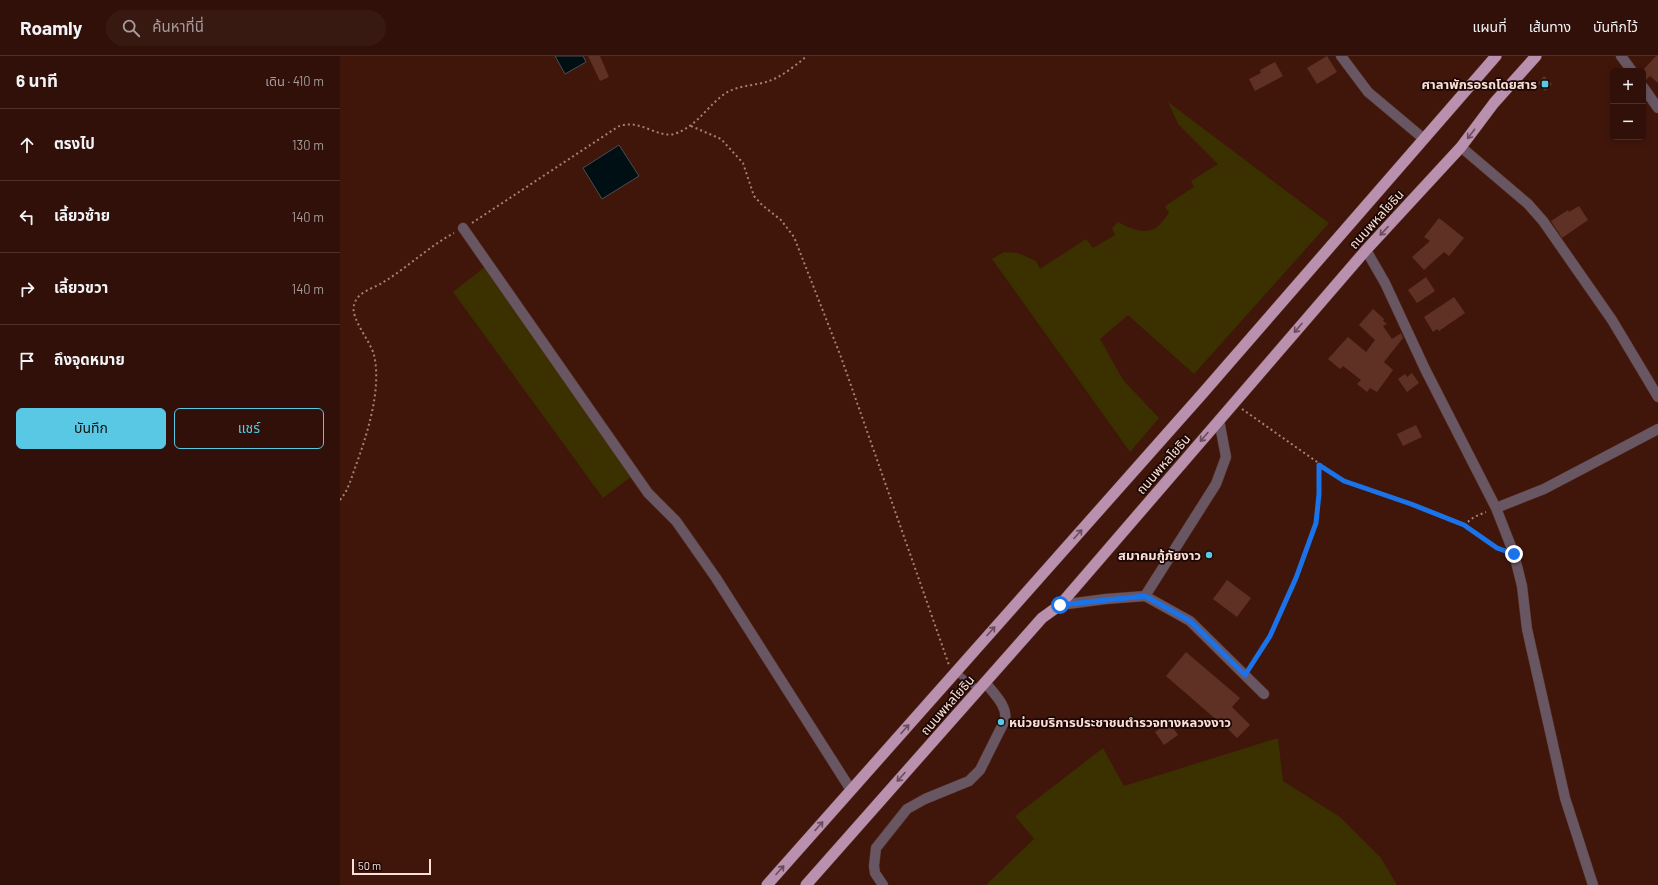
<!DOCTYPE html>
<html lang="th">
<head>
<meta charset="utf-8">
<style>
	body { margin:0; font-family:Barlow,"Noto Sans Thai",sans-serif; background:#381912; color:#f1f3f6 }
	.controls { position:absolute; right:12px; top:12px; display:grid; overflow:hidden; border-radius:6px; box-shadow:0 2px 6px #0003 }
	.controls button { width:36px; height:36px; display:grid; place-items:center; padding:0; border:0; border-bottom:1px solid #4b3029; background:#301008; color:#f1f3f6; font:20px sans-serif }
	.scale { position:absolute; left:12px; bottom:10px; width:79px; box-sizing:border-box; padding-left:4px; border:2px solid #fcdfd7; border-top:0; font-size:11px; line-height:14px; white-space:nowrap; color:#fcdfd7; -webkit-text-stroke:3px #1b0805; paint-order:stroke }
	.stop { position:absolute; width:12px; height:12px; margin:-9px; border:3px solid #1a73e8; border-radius:50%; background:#fff }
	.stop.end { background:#1a73e8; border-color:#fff; box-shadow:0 1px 4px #0008 }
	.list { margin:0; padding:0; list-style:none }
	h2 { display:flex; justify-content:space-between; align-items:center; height:52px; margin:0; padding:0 16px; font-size:17px }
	h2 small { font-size:13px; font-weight:400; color:#a89d9c }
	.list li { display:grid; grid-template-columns:26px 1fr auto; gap:12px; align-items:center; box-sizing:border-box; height:72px; padding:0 16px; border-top:1px solid #4b3029 }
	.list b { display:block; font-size:15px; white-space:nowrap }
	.list em { font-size:13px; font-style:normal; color:#a89d9c }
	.actions { display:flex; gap:8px; padding:12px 16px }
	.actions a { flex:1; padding:9px 0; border:1px solid #58c8e4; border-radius:6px; text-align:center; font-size:14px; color:#58c8e4 }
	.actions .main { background:#58c8e4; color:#111 }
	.icon { flex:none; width:22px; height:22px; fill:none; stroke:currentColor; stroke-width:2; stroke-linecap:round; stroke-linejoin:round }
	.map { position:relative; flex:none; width:1318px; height:829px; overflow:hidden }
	header { display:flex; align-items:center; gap:24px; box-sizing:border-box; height:56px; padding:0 20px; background:#301008; border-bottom:1px solid #4b3029 }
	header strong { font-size:19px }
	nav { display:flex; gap:22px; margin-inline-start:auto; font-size:14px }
	.search { width:280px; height:36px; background:#381912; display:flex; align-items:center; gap:10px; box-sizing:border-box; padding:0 14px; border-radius:22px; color:#a89d9c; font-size:15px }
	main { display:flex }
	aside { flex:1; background:#301008 }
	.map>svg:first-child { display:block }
	.green { fill:#3a3000 }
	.water { fill:#000f14; stroke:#4c4d4e }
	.building { fill:#5e3124 }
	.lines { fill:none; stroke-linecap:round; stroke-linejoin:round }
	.service-casing { stroke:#5a3228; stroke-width:7 }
	.minor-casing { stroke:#5a3228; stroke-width:11 }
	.trunk-casing { stroke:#5a3228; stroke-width:12 }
	.path { stroke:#a48178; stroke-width:2; stroke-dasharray:2 3; stroke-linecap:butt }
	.service { stroke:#695663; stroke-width:6 }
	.minor { stroke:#695663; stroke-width:10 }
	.trunk { stroke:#b990ae; stroke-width:11 }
	.oneway { stroke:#6a4c5a }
	.route { stroke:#1a73e8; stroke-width:5 }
	.poi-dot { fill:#58c8e4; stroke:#1b0805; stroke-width:1.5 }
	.labels { text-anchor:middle; stroke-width:3.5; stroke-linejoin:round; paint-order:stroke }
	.poi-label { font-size:13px; font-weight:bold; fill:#fcdfd7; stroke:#1b0805; text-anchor:end }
	.street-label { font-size:13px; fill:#fcdfd7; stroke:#1b0805 }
</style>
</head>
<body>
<header>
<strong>Roamly</strong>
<div class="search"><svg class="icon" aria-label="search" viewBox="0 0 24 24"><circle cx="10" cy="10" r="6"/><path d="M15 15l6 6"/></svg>ค้นหาที่นี่</div>
<nav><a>แผนที่</a><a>เส้นทาง</a><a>บันทึกไว้</a></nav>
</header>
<main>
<aside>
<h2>6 นาที<small>เดิน · 410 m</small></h2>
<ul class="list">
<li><svg class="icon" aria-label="ahead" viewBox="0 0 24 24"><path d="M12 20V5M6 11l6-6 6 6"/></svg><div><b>ตรงไป</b></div><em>130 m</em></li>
<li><svg class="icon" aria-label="left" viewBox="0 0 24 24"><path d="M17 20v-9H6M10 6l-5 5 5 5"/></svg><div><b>เลี้ยวซ้าย</b></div><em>140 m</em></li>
<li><svg class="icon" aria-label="right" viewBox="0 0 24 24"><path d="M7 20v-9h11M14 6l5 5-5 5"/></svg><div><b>เลี้ยวขวา</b></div><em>140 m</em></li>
<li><svg class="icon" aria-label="arrive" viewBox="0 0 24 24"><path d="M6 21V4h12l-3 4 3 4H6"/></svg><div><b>ถึงจุดหมาย</b></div></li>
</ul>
<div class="actions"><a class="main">บันทึก</a><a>แชร์</a></div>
</aside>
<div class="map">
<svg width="1318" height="829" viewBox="0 0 1318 829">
	<rect width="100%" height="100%" fill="#40160b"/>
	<path class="green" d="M828,46L989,167L854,318L788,259L760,283L783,324L819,362L790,396L652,203L664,196L678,197L696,205L700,213L746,183L753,192L775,179L772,172L778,166C789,172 803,179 816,172C820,169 825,162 829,157L825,150L854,131L851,125L878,108L838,68Z
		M146,210L292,420L263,442L113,236Z
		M938,682L943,725L1000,761L1041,802L1057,829H646L694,783L675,760L763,692L784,730Z"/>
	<path class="water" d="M215,0H243L246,6L225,18Z
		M279,89L299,120L262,143L243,112Z"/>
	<path class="building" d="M248,0H260L269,21L260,25Z
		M987,0L997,16L977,28L967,12Z
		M1316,0H1318V27L1310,20L1305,25H1303V14Z
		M935,6L943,20L915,35L909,23L921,17L920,14Z
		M1204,20L1212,28L1205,35L1198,27Z
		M1239,150L1248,164L1222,182L1211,165L1228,154L1229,156Z
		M1099,162L1124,182L1109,200L1104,196L1084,214L1072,201L1090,185L1084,181Z
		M1086,221L1095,235L1077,247L1068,234Z
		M1114,241L1125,257L1099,275L1097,273L1093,276L1084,261Z
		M1033,253L1044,263L1043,265L1047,268L1043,270L1052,283L1061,277L1063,282L1044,306L1053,314L1037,336L1030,332L1027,336L1017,328L1021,324L1003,310L1000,313L988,303L1008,281L1026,296L1035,284L1019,269Z
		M1072,317L1079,327L1067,336L1058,323L1065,318L1067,321Z
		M1076,369L1082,381L1063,390L1057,378Z
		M887,524L911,542L897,561L873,543Z
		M846,596L900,642L892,651L910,669L897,682L880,665L879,666L826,620Z
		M829,666L838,679L824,689L815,676Z"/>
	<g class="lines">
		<g class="service-casing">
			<path id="service" d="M616,616L639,634"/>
		</g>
		<g class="minor-casing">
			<path id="minor" d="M1001,0L1028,36L1084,83
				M1281,0L1292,15
				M1303,31L1318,52
				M1121,91L1188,148L1203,165L1272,264L1318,341
				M123,172L308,437L336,465L376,522L511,734
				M1026,194L1045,227L1085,313L1156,452L1174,498L1182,530L1187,573L1225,742L1253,829
				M1156,452L1204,433L1318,373
				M805,540L850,565L924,638
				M720,549L766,543L805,540L876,428L886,401L879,364
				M543,829L535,817L534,810L536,792L567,753L585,743L629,725L640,714L665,664C668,650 653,637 645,626"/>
		</g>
		<g class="trunk-casing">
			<path id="trunk" d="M427,829L863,337L1156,0
				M466,829L702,562L720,549L1026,194L1121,91L1154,47L1196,0"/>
		</g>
		<path class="path" d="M351,70L381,83L403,107L414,140L422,149L441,164L454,181L501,301L609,609
			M132,167L273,74C276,72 280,69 284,69C301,65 319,82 334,78C356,71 366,52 383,39C396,29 415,30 429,25C443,20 456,9 467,0
			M902,353L1004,425L1071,448L1124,469L1157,492L1161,494
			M0,444C8,435 11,423 15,412C27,379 42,333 34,299C31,286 10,262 14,249C17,236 32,233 42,227C67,212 88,191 114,177
			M1124,469L1134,461L1146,456
			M910,611L930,580L956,522L976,467L979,438V409"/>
		<use href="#service" class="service"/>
		<use href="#minor" class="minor"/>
		<use href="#trunk" class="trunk"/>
	</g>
	<defs><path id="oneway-shaft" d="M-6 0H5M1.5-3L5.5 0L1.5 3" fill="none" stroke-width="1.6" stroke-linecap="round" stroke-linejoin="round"/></defs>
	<g class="oneway">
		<use href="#oneway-shaft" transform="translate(1131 78) rotate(127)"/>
		<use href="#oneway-shaft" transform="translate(1044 175) rotate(133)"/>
		<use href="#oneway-shaft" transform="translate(958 272) rotate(131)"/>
		<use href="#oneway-shaft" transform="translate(864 381) rotate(131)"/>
		<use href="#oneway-shaft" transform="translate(738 478) rotate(-48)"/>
		<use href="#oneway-shaft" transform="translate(651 575) rotate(-48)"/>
		<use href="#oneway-shaft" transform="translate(565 673) rotate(-48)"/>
		<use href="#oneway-shaft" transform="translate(561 721) rotate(132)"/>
		<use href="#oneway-shaft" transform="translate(479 770) rotate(-48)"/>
		<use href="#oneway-shaft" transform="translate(440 814) rotate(-48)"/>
	</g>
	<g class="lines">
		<path class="route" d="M720,549L805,540L850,565L905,619L930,580L956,522L976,467L979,438V409L1004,425L1071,448L1124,469L1157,492L1174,498"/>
	</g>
	<g class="poi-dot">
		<rect x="1201" y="24" width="8" height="8" rx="2"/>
		<circle cx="869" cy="499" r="4"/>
		<circle cx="661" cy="666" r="4"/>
	</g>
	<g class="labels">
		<g class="poi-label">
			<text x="1197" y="33">ศาลาพักรอรถโดยสาร</text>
			<text x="861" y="504">สมาคมกู้ภัยงาว</text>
			<text x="669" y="671" text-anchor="start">หน่วยบริการประชาชนตำรวจทางหลวงงาว</text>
		</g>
		<g class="street-label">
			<text transform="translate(1036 163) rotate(-48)" y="5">ถนนพหลโยธิน</text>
			<text transform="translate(823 408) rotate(-49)" y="5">ถนนพหลโยธิน</text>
			<text transform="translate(607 649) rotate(-49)" y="5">ถนนพหลโยธิน</text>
		</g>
	</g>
</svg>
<div class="controls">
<button>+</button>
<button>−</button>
</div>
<div class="scale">50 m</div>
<div class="stop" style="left:720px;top:549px"></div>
<div class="stop end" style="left:1174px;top:498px"></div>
</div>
</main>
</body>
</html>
